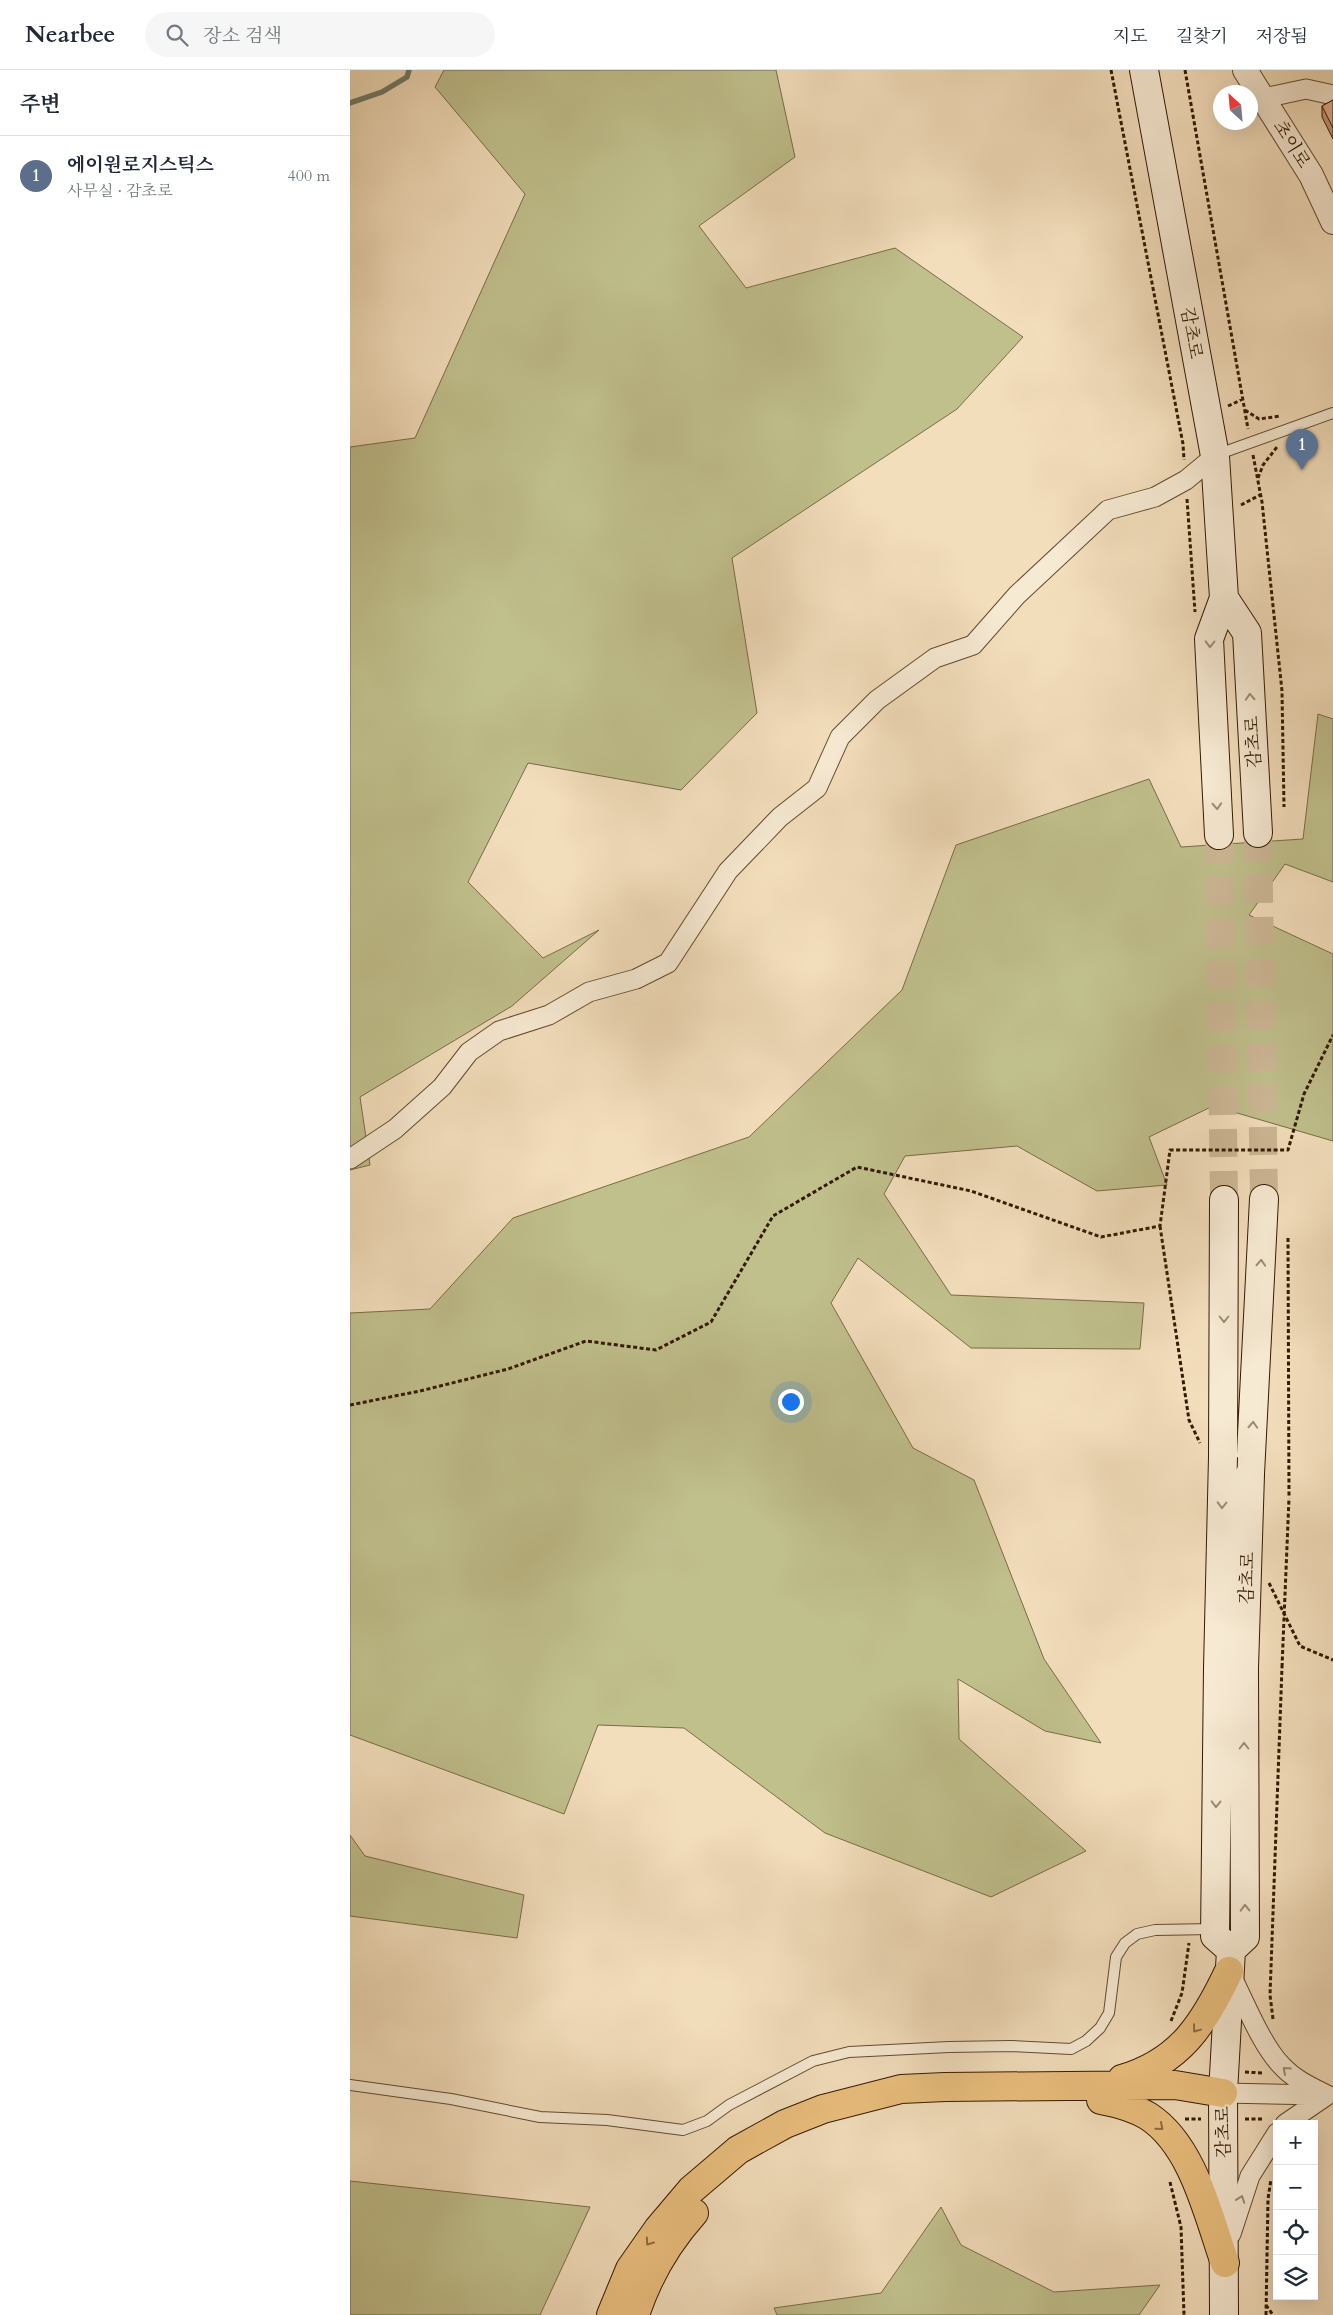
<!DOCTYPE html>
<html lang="ko">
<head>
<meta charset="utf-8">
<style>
	body { margin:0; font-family:Cardo,"Noto Serif KR",serif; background:#f6f6f7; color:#1f2937 }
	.controls { position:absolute; right:15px; bottom:15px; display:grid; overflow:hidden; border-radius:0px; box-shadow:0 5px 20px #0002 }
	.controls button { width:45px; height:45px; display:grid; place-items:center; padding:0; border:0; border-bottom:1px solid #e0e1e3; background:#fff; color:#1f2937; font:25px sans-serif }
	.compass { position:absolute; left:863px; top:15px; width:45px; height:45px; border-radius:50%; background:#fff; box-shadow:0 5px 20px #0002; rotate:334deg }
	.you { position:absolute; left:440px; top:1331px; width:18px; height:18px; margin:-12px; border:4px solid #fff; border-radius:50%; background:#1a73e8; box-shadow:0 0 0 8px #1a73e833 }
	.badge { display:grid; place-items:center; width:32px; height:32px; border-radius:50%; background:#b45309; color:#fff; font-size:16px; font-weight:700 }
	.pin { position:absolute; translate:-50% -41px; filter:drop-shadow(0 1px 2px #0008) }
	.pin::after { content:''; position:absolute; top:26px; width:18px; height:15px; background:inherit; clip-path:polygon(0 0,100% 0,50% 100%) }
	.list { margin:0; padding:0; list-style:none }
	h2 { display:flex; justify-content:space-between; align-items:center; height:65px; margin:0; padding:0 20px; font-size:21px }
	h2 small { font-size:16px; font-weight:400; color:#747a83 }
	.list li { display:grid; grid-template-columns:32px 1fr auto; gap:15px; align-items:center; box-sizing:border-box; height:80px; padding:0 20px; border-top:1px solid #e0e1e3 }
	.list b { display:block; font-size:19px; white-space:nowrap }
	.list p { margin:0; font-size:16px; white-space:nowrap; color:#747a83 }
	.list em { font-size:16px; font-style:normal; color:#747a83 }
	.icon { flex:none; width:28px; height:28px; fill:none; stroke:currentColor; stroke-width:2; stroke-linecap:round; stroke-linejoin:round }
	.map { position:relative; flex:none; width:983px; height:2245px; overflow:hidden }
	header { display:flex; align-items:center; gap:30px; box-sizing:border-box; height:70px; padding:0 25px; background:#fff; border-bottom:1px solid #e0e1e3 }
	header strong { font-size:24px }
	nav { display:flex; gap:28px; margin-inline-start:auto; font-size:18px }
	.search { width:350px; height:45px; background:#f6f6f7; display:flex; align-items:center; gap:12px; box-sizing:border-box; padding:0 18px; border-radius:28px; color:#747a83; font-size:19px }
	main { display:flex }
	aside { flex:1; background:#fff }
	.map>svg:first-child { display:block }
	.green { fill:#c0c08d; stroke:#7a6c46 }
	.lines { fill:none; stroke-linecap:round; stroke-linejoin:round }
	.stream { stroke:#717b6a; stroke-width:5.5 }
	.secondary-tunnel { stroke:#cdb796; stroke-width:28; stroke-dasharray:28 14; stroke-linecap:butt }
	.service-casing { stroke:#634a2f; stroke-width:12 }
	.minor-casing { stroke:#634a2f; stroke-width:21 }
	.tertiary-casing { stroke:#634a2f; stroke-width:26 }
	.secondary-casing { stroke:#331900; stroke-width:30 }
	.motorway-casing { stroke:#331900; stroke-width:30 }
	.path { stroke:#331900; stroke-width:3; stroke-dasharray:4 2.5; stroke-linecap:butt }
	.service { stroke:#f7ead3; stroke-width:10 }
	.minor { stroke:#f7ead3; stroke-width:19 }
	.tertiary { stroke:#f7ead3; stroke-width:24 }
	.secondary { stroke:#f7ead3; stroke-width:28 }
	.motorway { stroke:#eabf7e; stroke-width:28 }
	.secondary-bridge-casing { stroke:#331900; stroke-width:30; stroke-linecap:butt }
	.path-bridge { stroke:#331900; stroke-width:3; stroke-dasharray:4 2.5; stroke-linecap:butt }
	.secondary-bridge { stroke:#f7ead3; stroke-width:28 }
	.wall { fill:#c6967b; stroke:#331900 }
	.building { fill:#e6ae8f; stroke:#331900 }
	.oneway { stroke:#9f8c74 }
	.oneway2 { stroke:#8e6c3f }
	.labels { text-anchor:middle; stroke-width:4; stroke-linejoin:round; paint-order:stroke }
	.street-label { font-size:18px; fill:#331900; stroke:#f7ead3 }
</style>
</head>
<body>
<header>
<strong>Nearbee</strong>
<div class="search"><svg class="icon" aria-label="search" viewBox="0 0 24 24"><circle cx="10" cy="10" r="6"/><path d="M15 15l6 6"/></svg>장소 검색</div>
<nav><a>지도</a><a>길찾기</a><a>저장됨</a></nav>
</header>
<main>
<aside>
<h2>주변<small></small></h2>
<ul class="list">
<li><span class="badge" style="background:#5c6f8a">1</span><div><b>에이원로지스틱스</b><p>사무실 · 감초로</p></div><em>400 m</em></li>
</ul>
</aside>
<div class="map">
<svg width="983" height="2245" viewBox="0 0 983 2245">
	<rect width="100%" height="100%" fill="#f3debc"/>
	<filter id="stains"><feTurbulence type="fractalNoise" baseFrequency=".004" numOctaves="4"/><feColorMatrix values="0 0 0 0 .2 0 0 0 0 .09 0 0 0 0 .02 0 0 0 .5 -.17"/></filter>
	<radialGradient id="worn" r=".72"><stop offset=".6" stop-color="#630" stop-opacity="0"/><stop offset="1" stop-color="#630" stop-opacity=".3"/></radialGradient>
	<path class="green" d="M94,0H426L445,87L349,156L396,218L545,178L673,267L607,339L382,488L407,643L331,720L178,693L118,812L193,888L249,860L162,936L10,1027L20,1095L0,1100V377L65,368L175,124L85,17Z
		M968,644L983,649V812L935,794L899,845L983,884V1071L863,1036L799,1067L817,1115L747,1121L667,1076L555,1086L534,1124L601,1225L794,1233L790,1279L621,1278L508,1188L481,1233L563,1378L624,1410L694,1589L751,1673L695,1661L608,1609L609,1669L736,1781L641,1827L475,1763L334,1658L248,1655L214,1744L0,1665V1243L80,1239L163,1148L399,1067L552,920L606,775L799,709L831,777L953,769Z
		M0,1765L15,1786L174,1825L167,1868L0,1846Z
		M0,2111L240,2137L190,2245H0Z
		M591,2137L611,2175L704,2222L810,2215L789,2245H427L424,2238L531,2223Z"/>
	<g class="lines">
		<path class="stream" d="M0,33L32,22L57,7L59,0"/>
		<path class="secondary-tunnel" d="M908,763L914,1129
			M869,765L874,1130"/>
		<g class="service-casing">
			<path id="service" d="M866,385L983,343
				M0,2015L101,2029L190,2047L257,2050L333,2060L357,2051L379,2035L463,1991L499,1982L599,1977L661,1976L721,1979L736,1971L750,1958L759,1943L766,1887L775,1873L787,1864L805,1860L863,1859"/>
		</g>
		<g class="minor-casing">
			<path id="minor" d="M914,28L956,19L983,25
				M0,1089L45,1059L92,1017L119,982L149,961L199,945L239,922L286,909L318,893L378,801L430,747L467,718L490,667L527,630L585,588L623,575L667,525L758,440L805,427L836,410L865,386
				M881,1905C894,1931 912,1976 932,1996C945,2010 961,2017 977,2025
				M873,2023L971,2025
				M935,2054L976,2026
				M881,2164L900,2106L927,2063"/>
		</g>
		<g class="tertiary-casing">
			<path id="tertiary" d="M895,0L961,105L983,152"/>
		</g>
		<g class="secondary-casing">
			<path id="secondary" d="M794,0L865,386L874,528L859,569L869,765
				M874,528L897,563L908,763
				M873,1387L874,1130
				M900,1404L914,1129
				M868,1598L865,1866L881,1880
				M874,2245L873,2023L881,1880L895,1867L894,1598"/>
		</g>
		<g class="motorway-casing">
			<path id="motorway" d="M772,2009C830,1992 854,1954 879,1901
				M751,2030C767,2033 783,2037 798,2046C843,2075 858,2145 875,2193
				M261,2245L280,2199L308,2159L341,2120L388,2080L435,2054L473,2039L551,2019L595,2017L825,2015L873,2023
				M285,2245C297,2208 318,2172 344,2143"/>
		</g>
		<path class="path" d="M761,0L833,374L834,390
			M835,0L898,359
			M878,336L893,329
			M895,340L909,349L931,346
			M903,385L912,432L932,621L934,737
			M908,408L913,395L927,377
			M837,429L845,542
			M891,435L910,425
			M810,1156L839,1350L850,1373
			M938,1168L939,1428
			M0,1335L70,1321L158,1299L236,1271L306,1280L361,1252L423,1146L507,1097L621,1121L751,1167L810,1156L820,1080H938L954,1024L983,965
			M919,1513L950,1576L983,1590
			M923,1949L920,1925L932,1597
			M821,1951L832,1923L839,1873
			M895,2002L912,2003
			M835,2049H851
			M895,2049H912
			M820,2112L831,2157L834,2245
			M916,2235L923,2245
			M916,2245L918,2129L921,2109"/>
		<use href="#service" class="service"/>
		<use href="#minor" class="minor"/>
		<use href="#tertiary" class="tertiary"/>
		<use href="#secondary" class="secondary"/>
		<use href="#motorway" class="motorway"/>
		<g class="secondary-bridge-casing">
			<path id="secondary-bridge" d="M868,1598L873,1387
				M894,1598L900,1404"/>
		</g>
		<path class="path-bridge" d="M932,1597L939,1428"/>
		<use href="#secondary-bridge" class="secondary-bridge"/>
	</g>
	<path class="wall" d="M983,30V69L972,47V36Z"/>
	<path class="building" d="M983,30V58L972,36Z"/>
	<defs><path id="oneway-chevron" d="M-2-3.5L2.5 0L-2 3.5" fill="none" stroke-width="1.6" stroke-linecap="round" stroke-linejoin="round" transform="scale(1.25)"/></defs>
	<g class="oneway">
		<use href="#oneway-chevron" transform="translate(860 574) rotate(91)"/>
		<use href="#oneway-chevron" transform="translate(900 627) rotate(-93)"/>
		<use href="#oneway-chevron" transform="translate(867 736) rotate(87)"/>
		<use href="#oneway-chevron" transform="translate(911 1193) rotate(-87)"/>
		<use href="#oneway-chevron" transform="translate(874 1249) rotate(90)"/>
		<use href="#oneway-chevron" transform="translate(903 1355) rotate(-87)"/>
		<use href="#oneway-chevron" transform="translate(872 1435) rotate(91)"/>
		<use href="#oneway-chevron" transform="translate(894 1676) rotate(-90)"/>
		<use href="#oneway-chevron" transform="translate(866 1734) rotate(91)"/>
		<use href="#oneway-chevron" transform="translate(895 1838) rotate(-91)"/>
		<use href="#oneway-chevron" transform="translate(936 2000) rotate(-138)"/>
		<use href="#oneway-chevron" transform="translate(891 2129) rotate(-70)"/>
	</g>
	<g class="oneway2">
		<use href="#oneway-chevron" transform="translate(846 1959) rotate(127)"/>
		<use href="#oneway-chevron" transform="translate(810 2057) rotate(41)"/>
		<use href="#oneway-chevron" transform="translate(299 2172) rotate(125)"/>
	</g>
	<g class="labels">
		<g class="street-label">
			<text transform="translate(942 74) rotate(58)" y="6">초이로</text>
			<text transform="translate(842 263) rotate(80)" y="6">감초로</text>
			<text transform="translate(903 672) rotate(-93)" y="6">감초로</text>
			<text transform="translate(897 1508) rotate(-88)" y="6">감초로</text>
			<text transform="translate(873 2062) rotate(-91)" y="6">감초로</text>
		</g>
	</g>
	<rect width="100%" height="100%" filter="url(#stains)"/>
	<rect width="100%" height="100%" fill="url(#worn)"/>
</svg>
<div class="controls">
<button>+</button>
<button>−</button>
<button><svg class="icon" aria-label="locate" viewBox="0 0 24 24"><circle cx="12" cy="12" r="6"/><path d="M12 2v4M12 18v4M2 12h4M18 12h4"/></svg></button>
<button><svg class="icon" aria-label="layers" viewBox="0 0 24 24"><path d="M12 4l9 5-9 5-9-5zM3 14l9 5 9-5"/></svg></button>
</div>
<svg class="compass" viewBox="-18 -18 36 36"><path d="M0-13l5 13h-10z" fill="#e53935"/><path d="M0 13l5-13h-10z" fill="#747a83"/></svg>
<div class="you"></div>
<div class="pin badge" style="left:952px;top:400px;background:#5c6f8a">1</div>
</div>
</main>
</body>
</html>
